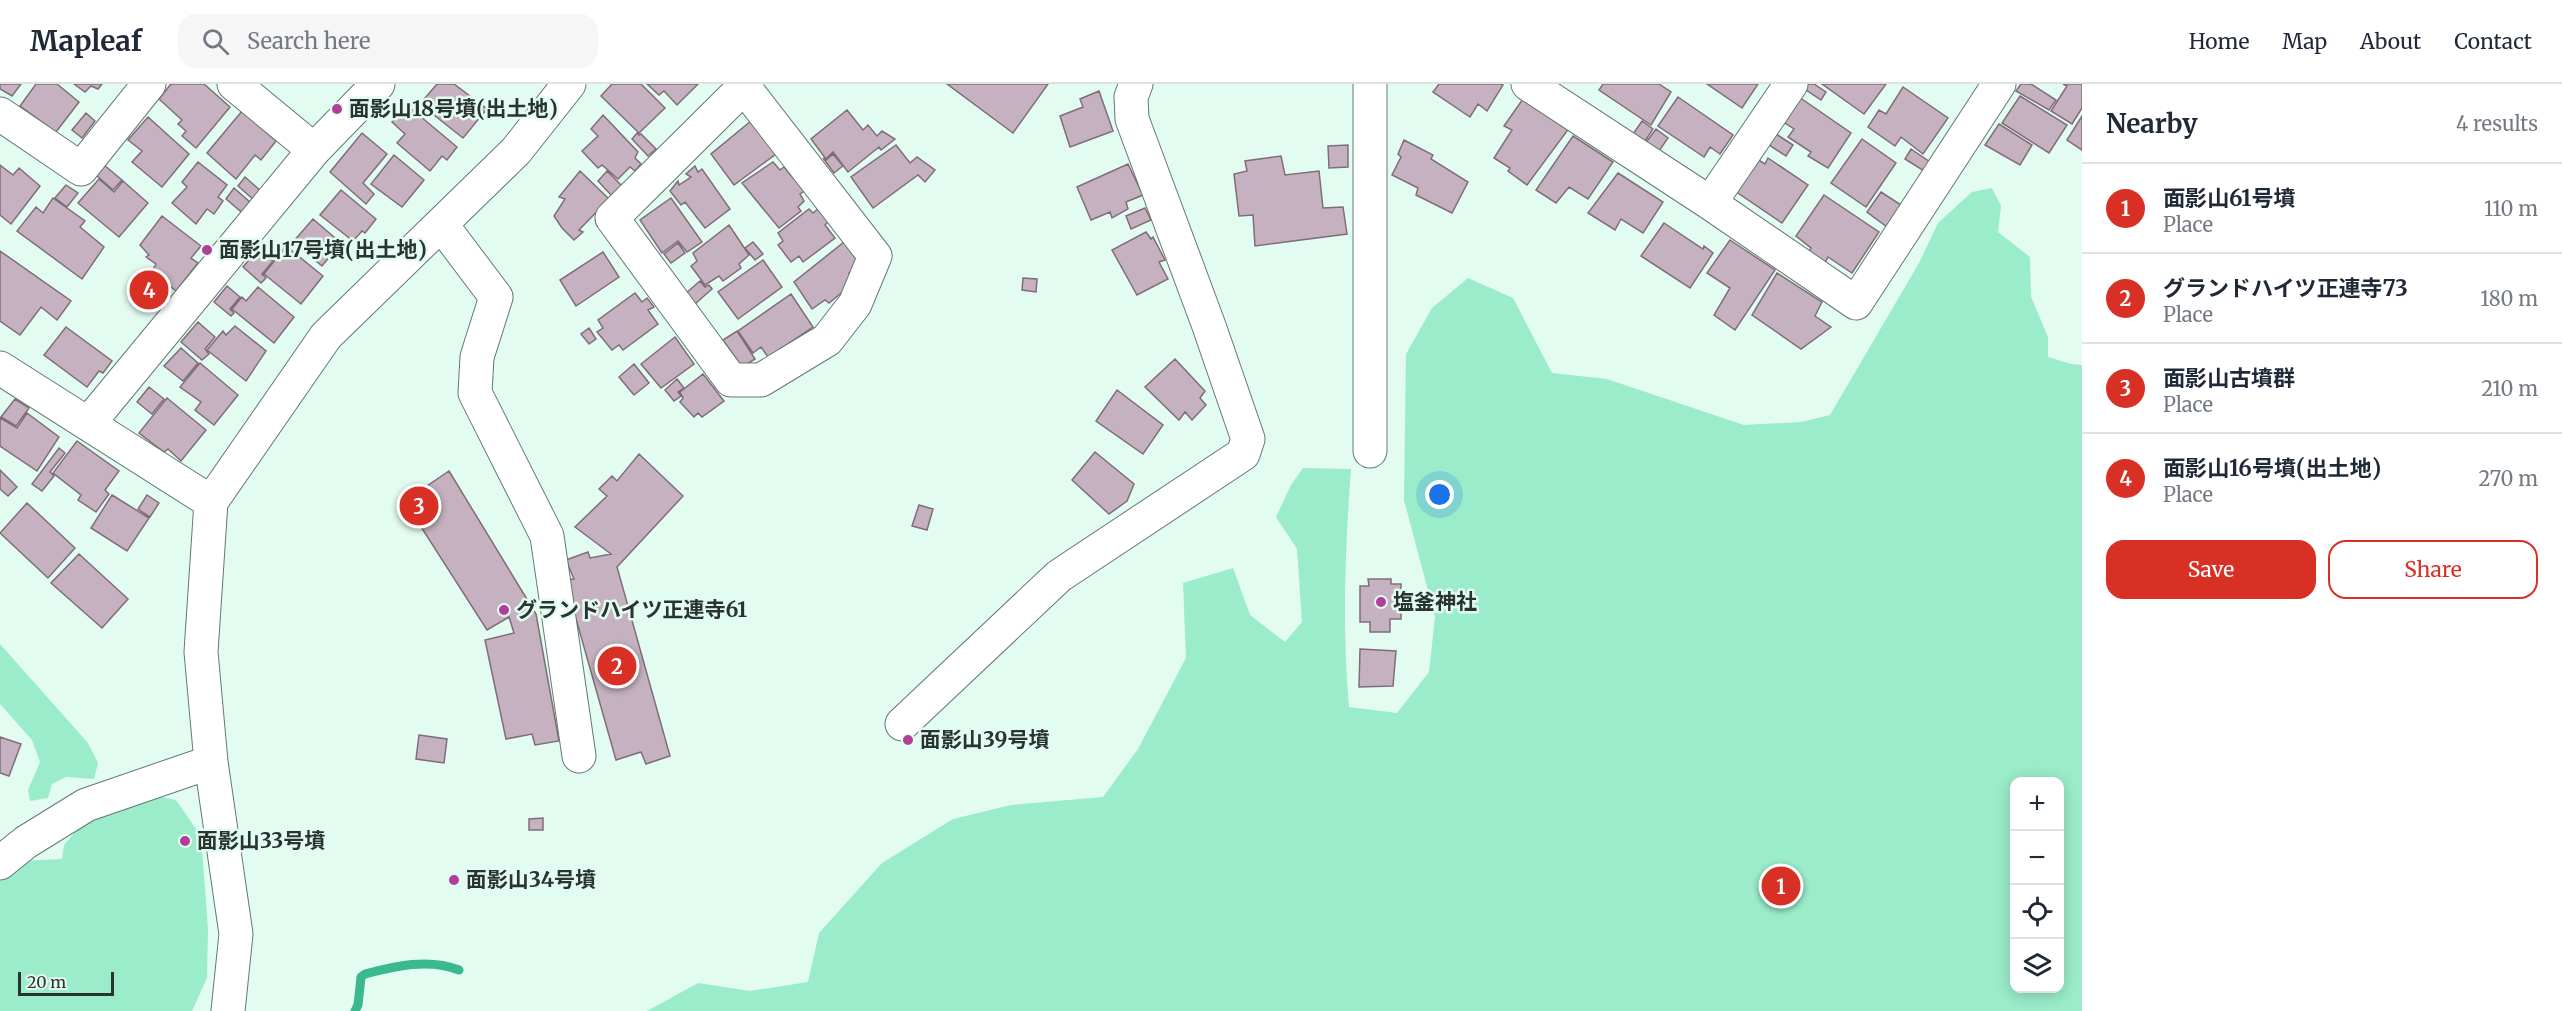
<!DOCTYPE html>
<html lang="en">
<head>
<meta charset="utf-8">
<style>
	body { margin:0; font-family:Merriweather,"Noto Sans JP",serif; background:#f6f6f7; color:#1f2937 }
	.controls { position:absolute; right:18px; bottom:18px; display:grid; overflow:hidden; border-radius:12px; box-shadow:0 3px 15px #0003 }
	.controls button { width:54px; height:54px; display:grid; place-items:center; padding:0; border:0; border-bottom:2px solid #e0e1e3; background:#fff; color:#1f2937; font:30px sans-serif }
	.scale { position:absolute; left:18px; bottom:15px; width:96px; box-sizing:border-box; padding-left:6px; border:3px solid #29332f; border-top:0; font-size:16px; line-height:21px; white-space:nowrap; color:#29332f; -webkit-text-stroke:4px #e3fcf1; paint-order:stroke }
	.you { position:absolute; left:1440px; top:411px; width:21px; height:21px; margin:-15px; border:4px solid #fff; border-radius:50%; background:#1a73e8; box-shadow:0 0 0 9px #1a73e833 }
	.badge { display:grid; place-items:center; width:39px; height:39px; border-radius:50%; background:#d93025; color:#fff; font-size:20px; font-weight:700 }
	.pin { position:absolute; translate:-50% -50%; border:3px solid #fff; box-shadow:0 2px 6px #0006 }
	.list { margin:0; padding:0; list-style:none }
	h2 { display:flex; justify-content:space-between; align-items:center; height:78px; margin:0; padding:0 24px; font-size:26px }
	h2 small { font-size:20px; font-weight:400; color:#747a83 }
	.list li { display:grid; grid-template-columns:39px 1fr auto; gap:18px; align-items:center; box-sizing:border-box; height:90px; padding:0 24px; border-top:2px solid #e0e1e3 }
	.list b { display:block; font-size:22px; white-space:nowrap }
	.list p { margin:0; font-size:20px; white-space:nowrap; color:#747a83 }
	.list em { font-size:20px; font-style:normal; color:#747a83 }
	.actions { display:flex; gap:12px; padding:18px 24px }
	.actions a { flex:1; padding:14px 0; border:2px solid #d93025; border-radius:18px; text-align:center; font-size:21px; color:#d93025 }
	.actions .main { background:#d93025; color:#fff }
	.icon { flex:none; width:33px; height:33px; fill:none; stroke:currentColor; stroke-width:2; stroke-linecap:round; stroke-linejoin:round }
	.map { position:relative; flex:none; width:2082px; height:927px; overflow:hidden }
	header { display:flex; align-items:center; gap:36px; box-sizing:border-box; height:84px; padding:0 30px; background:#fff; border-bottom:2px solid #e0e1e3 }
	header strong { font-size:28px }
	nav { display:flex; gap:33px; margin-inline-start:auto; font-size:21px }
	.search { width:420px; height:54px; background:#f6f6f7; display:flex; align-items:center; gap:15px; box-sizing:border-box; padding:0 21px; border-radius:18px; color:#747a83; font-size:22px }
	main { display:flex }
	aside { flex:1; background:#fff }
	.map>svg:first-child { display:block }
	.green { fill:#9beccb; fill-rule:evenodd }
	.lines { fill:none; stroke-linecap:round; stroke-linejoin:round }
	.stream { stroke:#3ab88e; stroke-width:9 }
	.building { fill:#c5b1bf; stroke:#806d7a; stroke-width:1.5 }
	.minor-casing { stroke:#63796f; stroke-width:35 }
	.minor { stroke:#fff; stroke-width:33 }
	.poi-dot { fill:#b03f9a; stroke:#e3fcf1; stroke-width:2 }
	.labels { text-anchor:middle; stroke-width:5; stroke-linejoin:round; paint-order:stroke }
	.poi-label { font-size:21px; font-weight:bold; fill:#29332f; stroke:#e3fcf1; text-anchor:start }
</style>
</head>
<body>
<header>
<strong>Mapleaf</strong>
<div class="search"><svg class="icon" aria-label="search" viewBox="0 0 24 24"><circle cx="10" cy="10" r="6"/><path d="M15 15l6 6"/></svg>Search here</div>
<nav><a>Home</a><a>Map</a><a>About</a><a>Contact</a></nav>
</header>
<main>
<div class="map">
<svg width="2082" height="927" viewBox="0 0 2082 927">
	<rect width="100%" height="100%" fill="#e3fcf1"/>
	<path class="green" d="M1992,104L2001,122L1998,148L2030,173L2031,213L2048,253V273L2071,280L2082,281V927H647L698,899L750,907L808,898L819,849L882,779L953,735L1011,721L1103,713L1138,665L1186,574L1183,499L1233,484L1250,531L1285,558L1302,538L1297,465L1276,433L1291,401L1303,384L1351,385C1345,465 1342,543 1349,623L1397,629L1429,588L1435,533L1404,416L1406,270L1432,224L1468,194L1513,214L1552,289L1607,295L1744,341L1801,338L1830,331L1919,179L1938,139L1972,108ZM2014,698H2060V904H2014Z
		M0,560L88,659L98,679L94,695L66,693L52,700L48,714L30,717L28,706L40,678L32,656L0,620Z
		M157,712L176,716L201,752L208,845L207,894L192,927H0V795L20,777L62,775L64,761L85,736Z"/>
	<g class="lines">
		<path class="stream" d="M355,927L358,921L361,893L365,890C395,882 429,874 459,886"/>
	</g>
	<path class="building" d="M0,0H21L12,12L0,5Z
		M36,0H57L79,18L56,48L20,22Z
		M74,0H102L98,5L91,2L85,8Z
		M171,0H204L230,23L196,64L182,52L186,47L178,40L182,36L159,15Z
		M437,0H454L487,25L463,54L420,20Z
		M612,0H641L665,24L639,49L601,12Z
		M647,0H698L677,21L664,7L659,11Z
		M947,0H1048L1013,49Z
		M1439,0H1500L1503,1L1487,27L1478,20L1470,33L1433,8Z
		M1603,0H1659L1671,8L1651,41L1599,6Z
		M1707,0H1758L1742,24Z
		M1806,0H1814L1826,8L1821,16L1803,4Z
		M1822,0H1886L1864,30Z
		M2021,0H2031L2056,16L2049,26L2016,7Z
		M2063,0H2082V24L2072,40L2051,27L2067,2Z
		M1903,3L1948,34L1923,70L1901,53L1895,62L1868,43L1879,26L1886,30Z
		M1099,7L1113,47L1070,63L1060,32L1083,23L1080,15Z
		M1525,12L1570,43L1527,101L1508,87L1510,84L1494,74L1512,46L1504,42Z
		M2020,12L2067,41L2049,69L2002,39Z
		M1678,13L1733,51L1720,70L1710,63L1704,73L1658,42Z
		M1799,13L1851,49L1828,84L1808,72L1811,68L1788,53L1794,45L1782,37Z
		M408,22L457,63L447,76L442,72L430,87L397,59L405,50L392,38Z
		M847,26L863,46L868,41L877,52L882,47L895,55L881,66L879,63L848,88L833,68L826,75L811,55Z
		M242,27L276,57L261,76L255,71L236,95L207,69Z
		M86,29L95,37L82,54L72,46Z
		M603,31L638,68L635,74L641,80L635,87L630,83L618,95L602,81L598,84L582,67L598,52L591,45Z
		M2082,32V66L2067,56Z
		M148,33L189,70L162,103L132,78L142,67L128,56Z
		M751,37L776,70L734,101L711,70Z
		M1642,37L1653,45L1643,60L1631,53Z
		M1999,40L2032,61L2020,81L1985,61Z
		M1656,45L1668,54L1657,70L1644,61Z
		M1773,48L1793,61L1786,72L1766,59Z
		M362,49L387,70L363,99L374,110L366,120L330,88Z
		M637,49L639,51L641,50L656,65L648,72L632,55Z
		M1573,52L1613,78L1588,115L1569,103L1556,119L1536,106Z
		M1862,55L1896,79L1866,123L1831,99Z
		M1404,56L1433,71L1431,75L1468,98L1452,129L1416,111L1418,104L1392,91L1401,73L1398,70Z
		M896,61L910,79L917,73L935,86L925,98L918,91L873,124L851,93Z
		M1348,61V83L1329,84L1328,62Z
		M1911,65L1930,78L1924,87L1905,75Z
		M833,70L843,82L834,89L823,74L826,76Z
		M394,71L424,96L402,123L371,100Z
		M1281,72L1285,91L1319,87L1323,124L1343,123L1347,150L1255,162L1253,131L1239,132L1234,90L1247,87L1245,77Z
		M1768,74L1808,101L1782,139L1735,107L1757,75L1765,80Z
		M198,78L227,101L218,113L223,117L214,130L207,125L196,140L172,119L187,103L182,98Z
		M773,78L780,86L784,83L793,94L795,92L806,106L800,110L804,117L798,123L801,127L779,144L742,99Z
		M1128,80L1143,111L1126,118L1128,125L1112,134L1110,128L1091,136L1077,103Z
		M0,81L13,91L19,84L40,102L11,140L0,131Z
		M104,81L122,96L113,106L96,91Z
		M695,82L698,88L702,85L730,125L705,144L685,118L681,121L670,107L678,97L679,101L691,93L686,90Z
		M580,87L609,115L579,146L583,148L574,156L562,144L554,132L565,115L559,113Z
		M607,87L622,102L612,112L598,97Z
		M1618,89L1663,118L1643,149L1621,135L1615,146L1588,129Z
		M245,93L262,108L255,117L238,102Z
		M99,95L114,108L123,97L148,119L119,153L78,119Z
		M66,101L78,109L67,123L55,114Z
		M234,104L252,120L245,131L226,115Z
		M341,106L376,135L365,149L362,147L353,157L320,131Z
		M1881,108L1901,121L1887,143L1867,128Z
		M1824,111L1879,148L1852,189L1828,173L1824,181L1807,170L1811,164L1796,152Z
		M53,114L85,137L80,143L104,163L82,195L17,147L36,123L43,129Z
		M671,114L702,158L687,168L678,157L662,169L640,136Z
		M819,124L829,137L825,141L835,154L803,178L799,172L791,178L778,161L783,157L778,149L809,125L813,129Z
		M1145,124L1151,136L1131,145L1126,132Z
		M162,132L201,162L191,174L198,179L176,207L152,187L156,180L146,173L149,171L140,161Z
		M313,135L341,159L322,182L293,158Z
		M1664,139L1703,165L1704,162L1713,169L1690,204L1641,172Z
		M729,141L749,171L739,180L741,184L723,197L719,192L705,201L691,182L697,177L693,169Z
		M1146,148L1151,155L1153,153L1165,176L1159,178L1168,195L1137,211L1112,166Z
		M1730,156L1775,186L1735,246L1714,231L1730,204L1707,189Z
		M753,158L763,170L755,176L745,164Z
		M844,158L860,179L849,189L856,197L829,219L825,216L812,225L794,198Z
		M678,159L685,169L671,179L664,170Z
		M286,162L323,192L301,220L264,190Z
		M258,165L273,177L262,190L266,194L261,199L243,183Z
		M0,167L71,217L57,236L41,223L20,251L0,237Z
		M603,168L619,193L576,222L560,196Z
		M763,176L782,203L738,235L718,208Z
		M1777,189L1822,218L1815,232L1831,243L1801,265L1752,231Z
		M1023,194L1037,195L1036,208L1022,206Z
		M700,197L705,203L709,201L712,205L695,220L686,209Z
		M227,202L240,213L230,225L234,229L231,232L214,218Z
		M258,203L294,233L274,259L232,225L242,213L246,217Z
		M635,209L642,218L647,214L654,223L648,226L658,240L623,266L619,261L612,266L597,248L603,244L598,236Z
		M791,210L813,243L768,273L761,263L753,269L738,247Z
		M198,238L215,253L205,265L209,270L202,276L181,258Z
		M235,242L266,267L246,297L207,266L223,247L226,251Z
		M66,243L112,277L103,289L99,287L87,303L44,271Z
		M589,244L596,255L589,260L581,250Z
		M737,247L755,275L742,283L723,256Z
		M675,253L694,280L661,304L641,280Z
		M181,264L198,279L183,297L164,282Z
		M1175,275L1205,307L1200,314L1206,321L1192,336L1185,328L1179,336L1145,303Z
		M200,279L238,311L214,341L195,326L201,318L180,303Z
		M634,280L649,299L634,311L619,293Z
		M703,290L724,317L702,333L698,329L694,333L680,318L683,314L680,308Z
		M677,295L684,304L678,308L681,312L674,317L665,306Z
		M149,303L164,315L152,330L137,318Z
		M1117,306L1163,341L1143,370L1096,337Z
		M167,314L206,346L181,377L168,365L164,368L139,349Z
		M15,315L29,324L16,342L1,333Z
		M27,329L59,353L37,387L0,362V334L17,344Z
		M77,357L119,387L105,406L109,410L96,428L78,416L81,411L53,389Z
		M59,364L65,369L50,388L54,392L42,407L32,400Z
		M1095,368L1134,400L1127,417L1109,430L1072,396Z
		M639,370L683,412L617,483L670,672L646,680L641,668L616,676L565,496L574,495L566,476L588,468L590,474L611,470L575,443L607,412L599,405L612,392L617,397Z
		M0,386L17,403L8,412L0,405Z
		M449,387L536,530L559,657L535,661L532,650L506,655L485,556L514,549L509,533L487,546L409,424L432,410L427,402Z
		M112,411L149,434L127,467L91,444Z
		M147,411L159,419L150,433L138,425Z
		M27,419L75,464L48,494L0,449Z
		M919,421L933,425L927,446L912,442Z
		M79,470L128,515L102,544L51,499Z
		M1368,495H1391V500H1401V535H1390V548H1370V538H1360V502H1369Z
		M1360,565L1396,567L1393,602L1359,603Z
		M419,651L447,655L444,679L416,675Z
		M0,653L21,660L9,692L0,689Z
		M543,734V746H529V735Z"/>
	<g class="lines">
		<g class="minor-casing">
			<path id="minor" d="M234,0L314,66
				M1528,0L1710,119L1856,219L1999,0
				M744,3L875,172L855,220L827,256L761,296H731L612,134L747,0
				M0,30L81,85L149,0
				M1710,119L1791,0
				M441,140L496,213L477,273L475,309L547,452L579,672
				M0,284L211,418
				M88,340L314,66L378,0
				M1370,367V0
				M902,640L1059,492L1243,370L1248,355L1209,242L1132,35L1131,13L1136,0
				M0,779L26,758L86,721L211,678
				M228,927L236,850L211,678L201,568L211,418L326,252L516,67L569,0"/>
		</g>
		<use href="#minor" class="minor"/>
	</g>
	<g class="poi-dot">
		<circle cx="337" cy="25" r="6"/>
		<circle cx="207" cy="166" r="6"/>
		<circle cx="1381" cy="518" r="6"/>
		<circle cx="504" cy="526" r="6"/>
		<circle cx="908" cy="656" r="6"/>
		<circle cx="185" cy="757" r="6"/>
		<circle cx="454" cy="796" r="6"/>
	</g>
	<g class="labels">
		<g class="poi-label">
			<text x="349" y="32">面影山18号墳(出土地)</text>
			<text x="219" y="173">面影山17号墳(出土地)</text>
			<text x="1393" y="525">塩釜神社</text>
			<text x="516" y="533">グランドハイツ正連寺61</text>
			<text x="920" y="663">面影山39号墳</text>
			<text x="197" y="764">面影山33号墳</text>
			<text x="466" y="803">面影山34号墳</text>
		</g>
	</g>
</svg>
<div class="controls">
<button>+</button>
<button>−</button>
<button><svg class="icon" aria-label="locate" viewBox="0 0 24 24"><circle cx="12" cy="12" r="6"/><path d="M12 2v4M12 18v4M2 12h4M18 12h4"/></svg></button>
<button><svg class="icon" aria-label="layers" viewBox="0 0 24 24"><path d="M12 4l9 5-9 5-9-5zM3 14l9 5 9-5"/></svg></button>
</div>
<div class="scale">20 m</div>
<div class="you"></div>
<div class="pin badge" style="left:1781px;top:802px">1</div>
<div class="pin badge" style="left:617px;top:582px">2</div>
<div class="pin badge" style="left:419px;top:422px">3</div>
<div class="pin badge" style="left:149px;top:206px">4</div>
</div>
<aside>
<h2>Nearby<small>4 results</small></h2>
<ul class="list">
<li><span class="badge">1</span><div><b>面影山61号墳</b><p>Place</p></div><em>110 m</em></li>
<li><span class="badge">2</span><div><b>グランドハイツ正連寺73</b><p>Place</p></div><em>180 m</em></li>
<li><span class="badge">3</span><div><b>面影山古墳群</b><p>Place</p></div><em>210 m</em></li>
<li><span class="badge">4</span><div><b>面影山16号墳(出土地)</b><p>Place</p></div><em>270 m</em></li>
</ul>
<div class="actions"><a class="main">Save</a><a>Share</a></div>
</aside>
</main>
</body>
</html>
